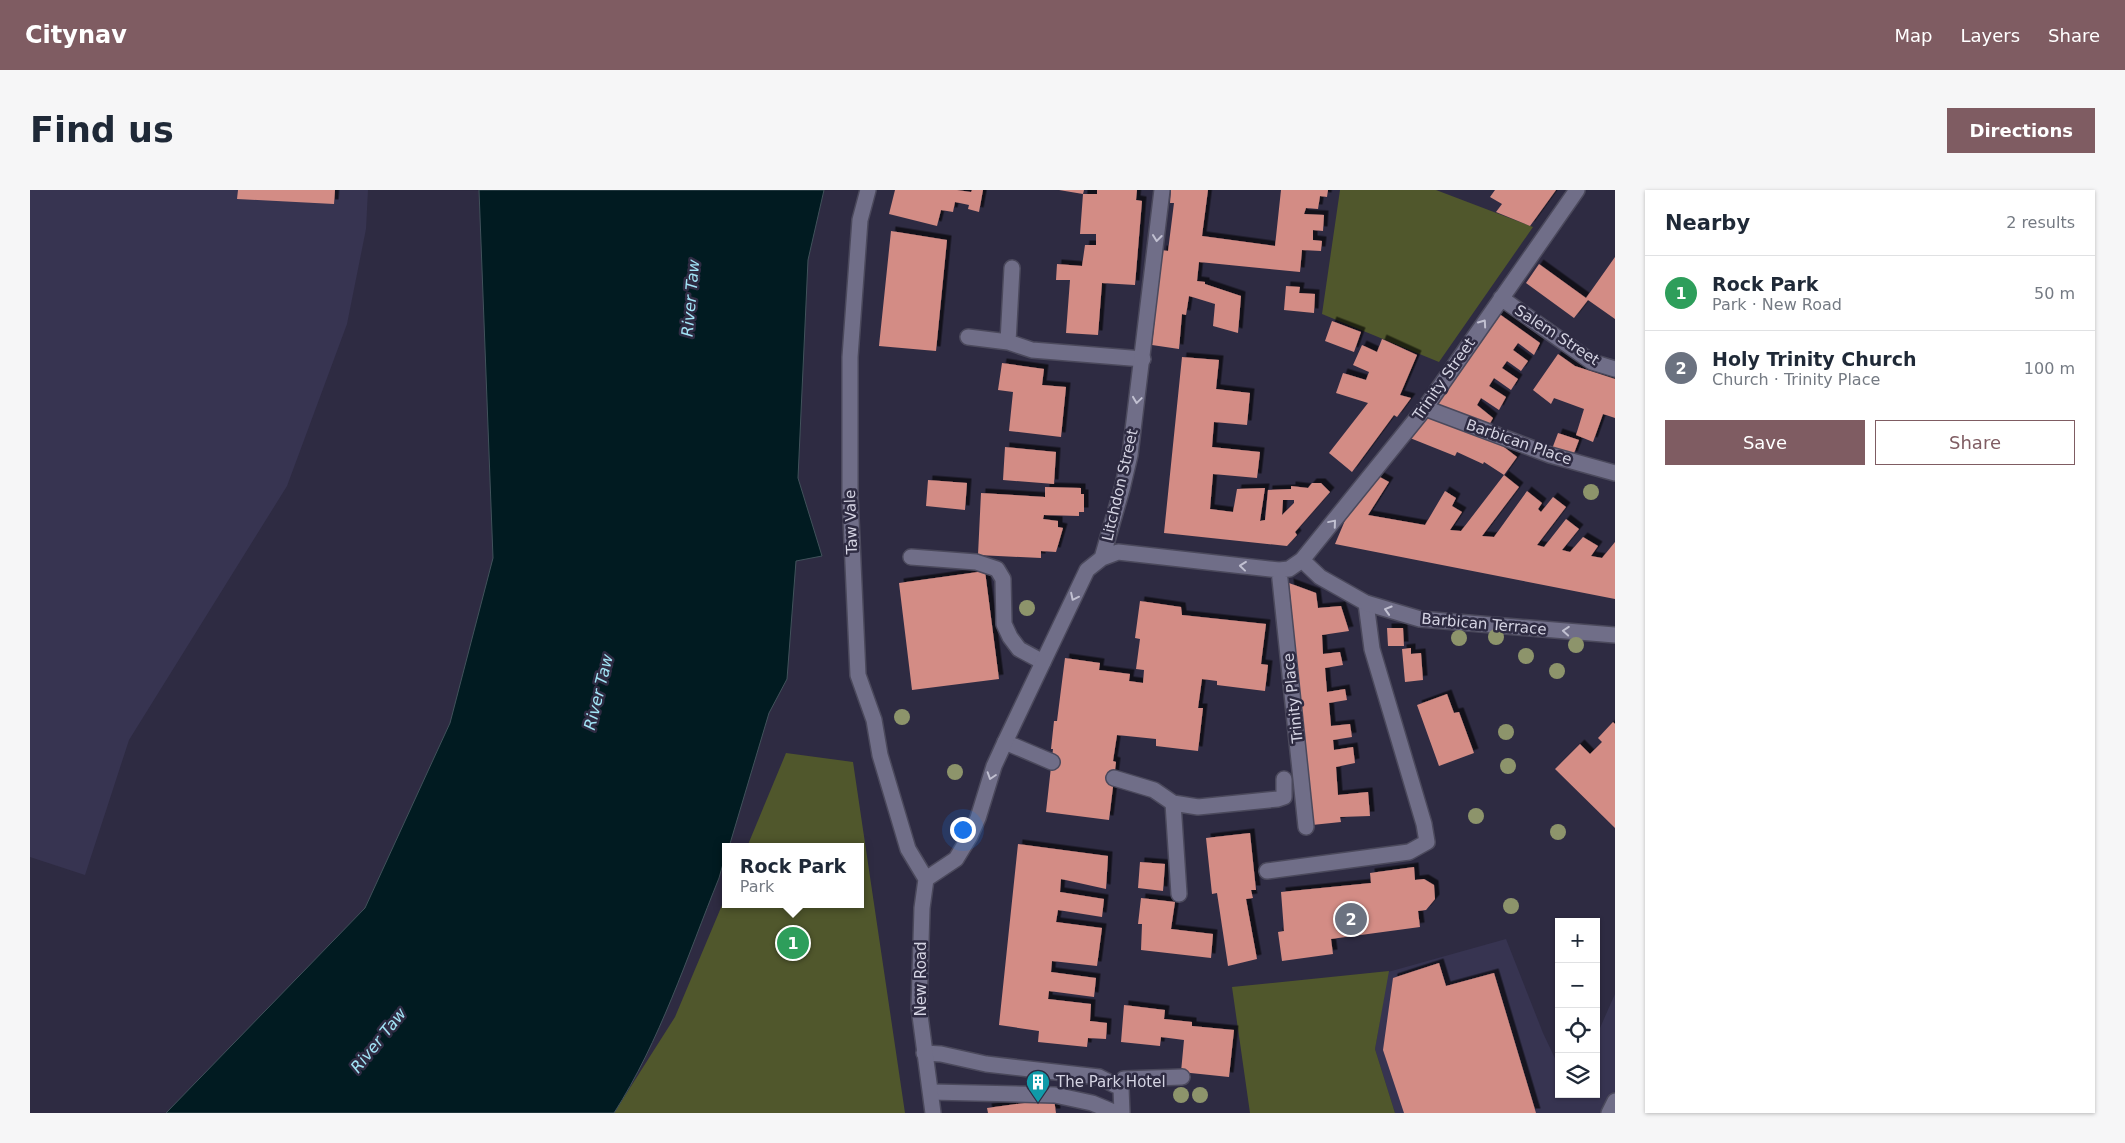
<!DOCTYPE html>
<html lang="en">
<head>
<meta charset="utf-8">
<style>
	body { margin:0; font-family:"DejaVu Sans",sans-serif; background:#f6f6f7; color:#1f2937 }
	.controls { position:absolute; right:15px; bottom:15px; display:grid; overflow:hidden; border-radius:0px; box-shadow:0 1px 4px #0004 }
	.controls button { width:45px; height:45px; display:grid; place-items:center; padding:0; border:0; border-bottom:1px solid #e0e1e3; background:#fff; color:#1f2937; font:25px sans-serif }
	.you { position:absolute; left:932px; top:639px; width:18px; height:18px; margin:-12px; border:4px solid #fff; border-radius:50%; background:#1a73e8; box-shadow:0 0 0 8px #1a73e833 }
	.badge { display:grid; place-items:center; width:32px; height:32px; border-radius:50%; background:#7f5c62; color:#fff; font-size:16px; font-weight:700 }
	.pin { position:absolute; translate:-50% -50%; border:2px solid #fff; box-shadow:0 1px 5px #0006 }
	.popup { position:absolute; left:692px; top:653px; width:142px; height:65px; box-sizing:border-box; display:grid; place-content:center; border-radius:0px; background:#fff; filter:drop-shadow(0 1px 4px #0005); font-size:16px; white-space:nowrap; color:#747a83 }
	.popup b { font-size:19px; color:#1f2937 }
	.popup::after { content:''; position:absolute; left:50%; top:100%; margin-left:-10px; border:10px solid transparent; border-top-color:#fff }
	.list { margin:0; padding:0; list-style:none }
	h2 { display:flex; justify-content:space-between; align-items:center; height:65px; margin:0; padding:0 20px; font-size:21px }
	h2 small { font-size:16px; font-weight:400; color:#747a83 }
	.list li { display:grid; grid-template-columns:32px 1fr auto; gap:15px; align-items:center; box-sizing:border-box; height:75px; padding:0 20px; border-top:1px solid #e0e1e3 }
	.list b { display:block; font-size:19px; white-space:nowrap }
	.list p { margin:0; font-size:16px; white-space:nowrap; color:#747a83 }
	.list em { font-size:16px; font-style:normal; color:#747a83 }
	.actions { display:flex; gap:10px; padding:15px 20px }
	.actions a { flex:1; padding:11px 0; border:1px solid #7f5c62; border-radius:0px; text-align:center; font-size:18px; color:#7f5c62 }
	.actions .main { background:#7f5c62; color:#fff }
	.icon { flex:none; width:28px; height:28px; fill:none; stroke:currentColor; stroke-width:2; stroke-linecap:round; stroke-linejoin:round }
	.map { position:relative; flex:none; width:1585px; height:923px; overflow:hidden; border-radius:0px }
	header { display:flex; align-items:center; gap:30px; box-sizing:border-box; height:70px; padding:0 25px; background:#7f5c62; color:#fff }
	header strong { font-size:24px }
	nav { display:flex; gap:28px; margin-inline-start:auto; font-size:18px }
	.intro { display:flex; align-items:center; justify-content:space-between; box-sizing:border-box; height:120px; padding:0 30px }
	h1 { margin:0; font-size:35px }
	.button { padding:12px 22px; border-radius:0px; background:#7f5c62; color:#fff; font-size:18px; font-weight:700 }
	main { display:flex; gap:30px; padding:0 30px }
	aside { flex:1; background:#fff; border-radius:0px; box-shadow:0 1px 4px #0004 }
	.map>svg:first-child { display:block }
	.built { fill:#373451 }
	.green { fill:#50572c }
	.water { fill:#011b21; stroke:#41525b }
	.building { fill:#d38c85; fill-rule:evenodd; filter:url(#shadow) }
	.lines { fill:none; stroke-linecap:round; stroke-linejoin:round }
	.lane-casing { stroke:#4b495c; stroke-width:18 }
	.street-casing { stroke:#4b495c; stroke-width:18 }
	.lane { stroke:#706e88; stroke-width:15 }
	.street { stroke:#706e88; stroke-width:15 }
	.tree { fill:#8d946b }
	.oneway { stroke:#c1c0d1 }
	.labels { text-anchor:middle; stroke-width:5; stroke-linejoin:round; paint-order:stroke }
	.street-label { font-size:15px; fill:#d5d4e3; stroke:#2e2b42 }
	.poi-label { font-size:15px; fill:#d5d4e3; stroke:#2e2b42; text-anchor:start }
	.water-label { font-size:16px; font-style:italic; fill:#a2e4f6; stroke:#2e2b42 }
</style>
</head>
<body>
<header>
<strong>Citynav</strong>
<nav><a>Map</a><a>Layers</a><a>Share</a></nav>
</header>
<div class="intro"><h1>Find us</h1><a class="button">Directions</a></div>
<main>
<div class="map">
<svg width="1585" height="923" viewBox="0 0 1585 923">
	<defs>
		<filter id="shadow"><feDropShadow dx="4.5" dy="-4.5" stdDeviation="0" flood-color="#0009"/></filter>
	</defs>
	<rect width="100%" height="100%" fill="#2e2b42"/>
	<path class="built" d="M0,0H338L336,39L317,134L257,296L99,550L55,685L0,667Z
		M1476,749L1513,843L1529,877V904H1566V847L1585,804V923H1365L1345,859L1358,782Z"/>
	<path class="green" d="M1310,0H1406L1503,37L1409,172L1292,124Z
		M756,563L823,572L875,923H584L645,827L695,708L696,714H830V657H717Z
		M1359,781L1345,859L1365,923H1220L1202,797Z"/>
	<path class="water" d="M449,0H794L778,70L768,288L792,366L766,371L757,489L739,523L699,657H696L695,667L689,688C657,767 630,851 584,923H136L335,718L420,533L463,368Z"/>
	<path class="building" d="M208,0H305L304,14L207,9Z
		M865,0H927L941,2L942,0H953L949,22L938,19L939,15L925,12L923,22L911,20L907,36L859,24Z
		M1029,0H1054L1053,4H1067V0H1107L1106,10L1112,11L1105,95L1072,93L1068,145L1036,143L1040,90H1026L1027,74L1052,76L1055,55H1066V44H1050L1053,4Z
		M1141,0H1178L1172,46L1245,56L1251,0H1298L1297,7L1290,6L1288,19L1276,18L1274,24L1294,25L1293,41L1283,40V50L1292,51L1291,61L1272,60L1270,82L1169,72L1167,91L1175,92V94L1211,106L1208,143L1183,136L1185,114L1159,106L1156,125L1152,124L1149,159L1122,155L1132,60L1138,61L1144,13H1140Z
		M1465,0H1526L1500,36L1466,22L1472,14L1460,7Z
		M861,41L917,50L906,161L849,156Z
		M1585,67V129L1558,110L1544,128L1496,93L1509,74L1556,108Z
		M1256,96L1270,97L1269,103L1285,104L1284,123L1254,120Z
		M1468,123L1510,153L1504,165L1488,153L1483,160L1498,171L1491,181L1477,171L1472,178L1488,189L1481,200L1464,188L1459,196L1476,207L1469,220L1451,208L1447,215L1463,228L1458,237L1406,213Z
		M1302,131L1331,142L1324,162L1295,151Z
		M1352,149L1387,165L1370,205L1381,208L1367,227L1364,225L1322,282L1299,263L1338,213L1306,203L1313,183L1336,190L1339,182L1323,175L1332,155L1347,162Z
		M1528,164L1545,176L1585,189V228L1573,224L1563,252L1546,245L1554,219L1524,208L1521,214L1503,200Z
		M1152,167L1189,170L1186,199L1220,203L1217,235L1184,232L1182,257L1230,262L1227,288L1183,284L1180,319L1203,322L1207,299L1235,298L1230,331L1235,330L1238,300L1261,299V296L1278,298L1282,293H1291L1300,302L1265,342L1267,345L1257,356L1134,343ZM1253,310H1264V313L1252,325Z
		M972,173L1014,179L1012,195L1036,197L1031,247L979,241L983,202L968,200Z
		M1396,223L1466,251L1487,267L1474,285L1454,272L1453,274L1427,262L1425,266L1380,248Z
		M1528,243L1549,250L1543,266L1522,259Z
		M975,257L1026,262L1024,294L973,290Z
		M1474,285L1489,297L1452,346L1464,347L1497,301L1512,313L1508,319L1511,322L1523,307L1536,317L1507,355L1514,357L1536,329L1549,339L1532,360L1540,362L1553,347L1568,356L1561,366L1572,368L1585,352V409L1305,354L1319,321L1348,286L1359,292L1338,325L1395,335L1415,301L1426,308L1422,316L1432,322L1420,340L1431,341Z
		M898,290L937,293L935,320L896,316Z
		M1015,297L1051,298V304H1054V322H1049V326L1014,325L1013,329L1028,331V337L1033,338L1026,362L1011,361V368L948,365L951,303L1015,307Z
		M955,381L969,489L882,500L869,393Z
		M1259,393L1286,403L1288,418L1311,416L1319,441L1292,445L1293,464L1310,462L1313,475L1295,478L1297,502L1315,499L1317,510L1299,513L1301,536L1320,534L1322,547L1303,550L1304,560L1323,557L1325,573L1306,577L1308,605L1338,602L1340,626L1310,627L1311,632L1282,635Z
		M1110,411L1151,417L1152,425L1236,434L1231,474L1238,475L1235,501L1187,495V491L1172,489L1168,518H1173L1168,561L1126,556V549L1087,545L1083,571L1086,572L1079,630L1016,622L1023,559H1021L1024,531H1027L1035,468L1070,473L1069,480L1100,484L1099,491L1113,493L1114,480L1106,479L1110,449L1105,448Z
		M1357,438H1373L1374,456H1358Z
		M1381,458V464L1391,463L1393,490L1375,492L1372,459Z
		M1417,504L1424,523L1429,522L1444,563L1409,576L1387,515Z
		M1583,532L1585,534V638L1525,579L1550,554L1560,564L1572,552L1568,548Z
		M1220,643L1226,700H1221L1223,708L1216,709L1227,769L1198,776L1187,703L1182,704L1176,648Z
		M988,654L1078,666L1076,699L1031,689L1030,702L1074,709L1072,727L1028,720L1026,732L1072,738L1067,776L1022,771L1021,782L1066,788L1064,807L1019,801L1018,809L1061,814L1060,831L1077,833L1076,849L1058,848L1057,857L1008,852L1009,841L969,835Z
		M1110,672L1135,674L1133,701L1108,698Z
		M1384,677L1385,690L1394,689L1404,695L1405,709L1396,720L1388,721L1390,737L1301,749L1303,764L1252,771L1248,742L1254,741L1251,702L1341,693L1340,683Z
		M1111,708L1145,712L1141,739L1183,744L1181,768L1111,760L1112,734H1108Z
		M1409,773L1416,796L1464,783L1506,923H1374L1353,860L1363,788Z
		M1094,815L1135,820L1134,829L1162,832V836L1204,840L1199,887L1151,882L1154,850L1131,847L1130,856L1091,852Z
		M1024,909L1026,923H958L957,918Z"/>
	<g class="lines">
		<g class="lane-casing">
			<path id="lane" d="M938,147L978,152L1002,160L1113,169
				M978,152L982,78
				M1395,218L1520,265L1585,283
				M881,367L946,372L967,379L973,389L974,434L980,447L989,459L1013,472
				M975,552L1022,572
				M1084,588L1124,600L1143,613L1168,617L1248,609L1254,607V589
				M1143,613L1149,704
				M1237,681L1379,662L1397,652L1394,634L1342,459L1336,413
				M894,863L911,864L956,874L1069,887L1091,898L1092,923
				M1091,898L1094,889L1152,887
				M901,902L1025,905L1062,913L1086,923"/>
		</g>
		<g class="street-casing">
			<path id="street" d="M838,0L830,30L820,167V306L828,485L844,530L850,565L878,659L896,689L892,718L889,818L903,923
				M1471,108L1562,172L1585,179
				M1072,368L1088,362L1249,380L1259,379L1272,370L1290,387L1336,413L1390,429L1585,445
				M1272,370L1395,218L1547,0
				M1249,380L1276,637
				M896,689L926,669L940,646L948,628L964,576L975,552L1057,380L1072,368L1092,299L1100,265L1132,0
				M1579,923L1585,911"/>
		</g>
		<use href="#lane" class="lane"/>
		<use href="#street" class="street"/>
	</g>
	<g class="tree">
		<circle cx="1561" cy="302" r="8"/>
		<circle cx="997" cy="418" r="8"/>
		<circle cx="1466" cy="447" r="8"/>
		<circle cx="1429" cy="448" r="8"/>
		<circle cx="1546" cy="455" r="8"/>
		<circle cx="1496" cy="466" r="8"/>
		<circle cx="1527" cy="481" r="8"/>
		<circle cx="872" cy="527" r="8"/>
		<circle cx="1476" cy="542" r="8"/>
		<circle cx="1478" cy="576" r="8"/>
		<circle cx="925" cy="582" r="8"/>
		<circle cx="1446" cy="626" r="8"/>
		<circle cx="1528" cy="642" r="8"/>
		<circle cx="1481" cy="716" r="8"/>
		<circle cx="1151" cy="905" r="8"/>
		<circle cx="1170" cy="905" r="8"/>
	</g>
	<defs><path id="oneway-chevron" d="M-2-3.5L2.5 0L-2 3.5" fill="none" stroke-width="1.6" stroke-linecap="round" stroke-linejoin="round" transform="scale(1.25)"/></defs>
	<g class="oneway">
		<use href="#oneway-chevron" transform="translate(1127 48) rotate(97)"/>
		<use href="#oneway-chevron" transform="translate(1453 133) rotate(-55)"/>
		<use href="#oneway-chevron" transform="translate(1107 210) rotate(98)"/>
		<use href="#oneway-chevron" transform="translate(1303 333) rotate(-50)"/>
		<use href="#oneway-chevron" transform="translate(1213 376) rotate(-174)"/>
		<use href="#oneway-chevron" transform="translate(1044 407) rotate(116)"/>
		<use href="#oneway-chevron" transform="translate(1358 420) rotate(-163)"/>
		<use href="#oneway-chevron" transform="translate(1536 441) rotate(-176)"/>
		<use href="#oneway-chevron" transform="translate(961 586) rotate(108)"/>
	</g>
	<defs>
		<g id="building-pin" transform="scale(1.25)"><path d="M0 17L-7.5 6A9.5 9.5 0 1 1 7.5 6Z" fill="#0f9aa8" stroke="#2e2b42"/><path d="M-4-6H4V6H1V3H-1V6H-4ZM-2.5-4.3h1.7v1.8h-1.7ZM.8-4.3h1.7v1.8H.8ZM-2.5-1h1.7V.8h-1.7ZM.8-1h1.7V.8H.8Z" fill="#fff"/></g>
	</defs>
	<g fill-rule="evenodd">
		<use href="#building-pin" x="1008" y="892"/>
	</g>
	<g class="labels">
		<g class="street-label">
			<text transform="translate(1527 145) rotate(33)" y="5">Salem Street</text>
			<text transform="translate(1414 189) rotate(-55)" y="5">Trinity Street</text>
			<text transform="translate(1489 252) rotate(19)" y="5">Barbican Place</text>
			<text transform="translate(1090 295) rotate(-77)" y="5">Litchdon Street</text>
			<text transform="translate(821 332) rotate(-92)" y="5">Taw Vale</text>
			<text transform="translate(1454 434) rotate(5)" y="5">Barbican Terrace</text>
			<text transform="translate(1263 508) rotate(-96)" y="5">Trinity Place</text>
			<text transform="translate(891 789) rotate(-90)" y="5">New Road</text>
		</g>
		<g class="poi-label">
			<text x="1026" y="897">The Park Hotel</text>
		</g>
		<g class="water-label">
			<text transform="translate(660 108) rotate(-85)" y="6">River Taw</text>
			<text transform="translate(568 502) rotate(-76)" y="6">River Taw</text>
			<text transform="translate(348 850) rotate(-51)" y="6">River Taw</text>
		</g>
	</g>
</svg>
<div class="controls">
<button>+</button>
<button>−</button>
<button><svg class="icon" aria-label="locate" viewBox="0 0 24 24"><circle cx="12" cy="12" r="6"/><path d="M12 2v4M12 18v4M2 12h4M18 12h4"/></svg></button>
<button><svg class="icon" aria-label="layers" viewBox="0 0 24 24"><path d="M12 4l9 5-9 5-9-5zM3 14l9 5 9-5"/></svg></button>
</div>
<div class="you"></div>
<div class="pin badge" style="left:763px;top:753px;background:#2e9e5b">1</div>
<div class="popup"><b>Rock Park</b>Park</div>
<div class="pin badge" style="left:1321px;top:729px;background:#6b7280">2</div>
</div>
<aside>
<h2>Nearby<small>2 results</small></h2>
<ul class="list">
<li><span class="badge" style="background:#2e9e5b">1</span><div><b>Rock Park</b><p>Park · New Road</p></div><em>50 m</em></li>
<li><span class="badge" style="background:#6b7280">2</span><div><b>Holy Trinity Church</b><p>Church · Trinity Place</p></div><em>100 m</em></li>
</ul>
<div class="actions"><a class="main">Save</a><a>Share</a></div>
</aside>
</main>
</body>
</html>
